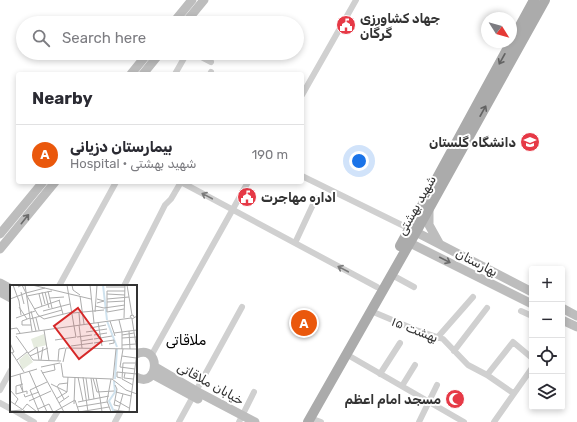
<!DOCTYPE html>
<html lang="en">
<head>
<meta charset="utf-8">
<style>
	body { margin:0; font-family:Rubik,"Noto Sans Arabic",sans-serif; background:#f2f2f3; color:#2b2b33 }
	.controls { position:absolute; right:12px; bottom:12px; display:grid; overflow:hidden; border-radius:4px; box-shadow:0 2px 6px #0003 }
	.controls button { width:36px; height:36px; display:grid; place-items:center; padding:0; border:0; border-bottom:1px solid #e1e1e2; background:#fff; color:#2b2b33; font:20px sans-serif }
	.compass { position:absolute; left:481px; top:12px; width:36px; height:36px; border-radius:50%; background:#fff; box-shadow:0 2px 6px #0003; rotate:127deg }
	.you { position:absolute; left:359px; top:161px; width:14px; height:14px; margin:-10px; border:3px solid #fff; border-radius:50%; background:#1a73e8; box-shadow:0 0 0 6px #1a73e833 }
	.badge { display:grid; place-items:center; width:26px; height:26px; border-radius:50%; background:#ea580c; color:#fff; font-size:13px; font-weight:700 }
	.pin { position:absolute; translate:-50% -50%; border:2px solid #fff; box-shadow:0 1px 4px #0006 }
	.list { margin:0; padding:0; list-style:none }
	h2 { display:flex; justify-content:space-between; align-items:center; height:52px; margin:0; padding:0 16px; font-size:17px }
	h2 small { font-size:13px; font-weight:400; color:#7c7c81 }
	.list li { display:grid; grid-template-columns:26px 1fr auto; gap:12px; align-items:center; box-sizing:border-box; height:60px; padding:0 16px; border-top:1px solid #e1e1e2 }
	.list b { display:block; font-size:15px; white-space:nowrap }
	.list p { margin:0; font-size:13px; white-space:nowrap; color:#7c7c81 }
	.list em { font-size:13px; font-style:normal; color:#7c7c81 }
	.icon { flex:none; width:22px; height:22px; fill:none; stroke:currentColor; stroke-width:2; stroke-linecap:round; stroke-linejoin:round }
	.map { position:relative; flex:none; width:577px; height:422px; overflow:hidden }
	.search { position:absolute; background:#fff; box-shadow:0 2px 6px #0003; left:16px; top:16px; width:288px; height:44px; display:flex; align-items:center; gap:10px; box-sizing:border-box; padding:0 14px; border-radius:22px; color:#7c7c81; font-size:15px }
	.panel { position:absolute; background:#fff; box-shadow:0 2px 6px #0003; left:16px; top:72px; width:288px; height:112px; border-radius:4px }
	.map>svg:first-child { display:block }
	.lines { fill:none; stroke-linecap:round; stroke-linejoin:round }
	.minor { stroke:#d0d0d0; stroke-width:6 }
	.secondary { stroke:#bdbdbd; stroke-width:9 }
	.primary { stroke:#ababab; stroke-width:10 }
	.oneway { stroke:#636363 }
	.oneway2 { stroke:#7a7a7a }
	.oneway3 { stroke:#6a6a6a }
	.labels { text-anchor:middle; stroke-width:4; stroke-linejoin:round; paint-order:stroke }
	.poi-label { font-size:13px; font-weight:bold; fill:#333; stroke:#fff; text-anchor:start }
	.street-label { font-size:13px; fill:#333; stroke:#fff }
	.neighbourhood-label { font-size:14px; fill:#000; stroke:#fff }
	.inset-river { fill:none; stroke:#cfe2ee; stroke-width:2 }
	.inset-road { fill:none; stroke:#adadad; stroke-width:1 }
	.view { fill:#d62828; fill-opacity:0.15; stroke:#d62828; stroke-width:2 }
	.inset-edge { fill:none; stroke:#333; stroke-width:2 }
</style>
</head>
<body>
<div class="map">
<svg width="577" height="422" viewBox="0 0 577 422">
	<rect width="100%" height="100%" fill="#fff"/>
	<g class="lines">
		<path class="minor" d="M194,53L211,62
			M175,74L187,53
			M210,74L211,72
			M302,95L356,0
			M302,176L410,229
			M181,182L377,287
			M295,243L316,198
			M392,275L414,287
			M59,286L116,182
			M124,286L165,205L171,199L181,182
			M371,311L416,330L443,339L468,365L487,375L513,393
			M521,311L532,316
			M437,338L473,297
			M454,351L487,308
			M346,354L464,422
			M151,356L248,182
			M380,374L400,343
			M487,375L513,342L532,358
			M402,386L415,365
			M0,390L11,370
			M0,403L11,409
			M15,411L34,422
			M310,418L321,422
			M51,422L58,411
			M115,422L121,411
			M179,422L242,307
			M239,422L254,392
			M419,422L437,385
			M494,422L532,368"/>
		<path class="secondary" d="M173,23L192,0
			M185,23L204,0
			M131,74L148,53
			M143,74L160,53
			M429,209V225L439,243
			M416,232L532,292
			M0,234L43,182
			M410,243L532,304
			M0,249L55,182
			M0,283L11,289
			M0,292L11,298
			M562,308L577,316
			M562,320L577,327
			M136,354C162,343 159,390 136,377
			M155,367L196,391L255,422
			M152,374L198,399"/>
		<path class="primary" d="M400,246L534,0
			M308,422L416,232L545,0"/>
	</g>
	<defs><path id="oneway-shaft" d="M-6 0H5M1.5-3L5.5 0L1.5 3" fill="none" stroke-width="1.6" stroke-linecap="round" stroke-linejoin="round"/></defs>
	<g class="oneway">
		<use href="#oneway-shaft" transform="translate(502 59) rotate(119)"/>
		<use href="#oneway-shaft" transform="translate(483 111) rotate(-61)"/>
	</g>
	<g class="oneway2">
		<use href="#oneway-shaft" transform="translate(207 196) rotate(-152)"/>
		<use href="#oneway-shaft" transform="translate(343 269) rotate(-152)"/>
	</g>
	<g class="oneway3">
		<use href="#oneway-shaft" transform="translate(25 219) rotate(-51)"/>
		<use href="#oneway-shaft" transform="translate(445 260) rotate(27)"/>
	</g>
	<defs>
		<g id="civic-disc" transform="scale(1)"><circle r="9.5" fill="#e63946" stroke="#fff"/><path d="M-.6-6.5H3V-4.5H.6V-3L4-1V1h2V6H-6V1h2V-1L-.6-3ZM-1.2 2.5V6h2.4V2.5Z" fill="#fff"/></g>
		<g id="university-disc" transform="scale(1)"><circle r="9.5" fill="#e63946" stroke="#fff"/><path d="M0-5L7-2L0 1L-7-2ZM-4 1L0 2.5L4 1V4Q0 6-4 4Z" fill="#fff"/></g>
		<g id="mosque-disc" transform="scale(1)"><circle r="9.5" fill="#e63946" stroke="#fff"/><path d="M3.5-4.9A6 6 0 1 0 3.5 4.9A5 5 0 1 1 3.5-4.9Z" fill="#fff"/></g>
	</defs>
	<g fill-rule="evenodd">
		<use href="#civic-disc" x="346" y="25"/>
		<use href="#university-disc" x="530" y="142"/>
		<use href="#civic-disc" x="247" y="197"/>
		<use href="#mosque-disc" x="455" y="399"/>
	</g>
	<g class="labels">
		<g class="poi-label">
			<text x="360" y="23">جهاد کشاورزی<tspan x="360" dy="15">گرگان</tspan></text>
			<text x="516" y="147" text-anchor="end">دانشگاه گلستان</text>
			<text x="261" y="202">اداره مهاجرت</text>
			<text x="441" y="404" text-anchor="end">مسجد امام اعظم</text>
		</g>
		<g class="street-label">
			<text transform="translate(416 205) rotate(-61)" y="5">شهید بهشتی</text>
			<text transform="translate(477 262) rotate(27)" y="5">بهارستان</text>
			<text transform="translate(415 329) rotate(21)" y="5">بهشت ۱۵</text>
			<text transform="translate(211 383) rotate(29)" y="5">خیابان ملاقاتی</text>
		</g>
		<g class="neighbourhood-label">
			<text x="186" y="345">ملاقاتی</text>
		</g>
	</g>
	<g transform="translate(10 285)">
		<rect width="127" height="127" fill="#fff"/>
		<path d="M17,68L23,77L12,85L9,75Z" fill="#e6ecdf"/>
		<path d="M34,49L37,60L24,63L21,54Z" fill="#e6ecdf"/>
		<path class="inset-river" d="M93,0L97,35M97,36L107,62M105,94L107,64M104,96L105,107L99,116L104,127"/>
		<path class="inset-road" d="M3,0L9,16L11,30M15,0L22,46M22,0L81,14M57,0L64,41M62,0L63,5L70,10M80,0L84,38M117,0L122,30M8,2L12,0L16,8M96,2H115M38,6L42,23M11,7L14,19M32,7L35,19M35,7L39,23M16,8L35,3M29,9L32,21M97,9L115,10M70,11L74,39M40,13L54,12M0,14L16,8M97,14L119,12M49,15L53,29M97,17L115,16M87,18L94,16L87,14M85,21L94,23L115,20M9,22L17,34M24,24L50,15M114,24L97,27V6H115M21,26L26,46M33,26L60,19M85,27L87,0M63,28L94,25M69,28L70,40M28,30L17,11L42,6M28,30L34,34L62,27M124,32L123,30L120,31L122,34L127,31M6,33L25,26M20,33L12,36V40H21M26,33L29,45M114,33L115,0M20,34L52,25M122,34L127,66M109,35L112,47M100,36L105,51M88,37L92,61M69,40L72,63M80,43L96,40M0,44L7,43L10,48M34,45L39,76M119,46L120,64M76,47L97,44M104,48L127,45M6,49L121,33M84,50L97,48M112,50L124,48M6,51L23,75L51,76M67,52L82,50M112,53L127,52M84,54L102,51M45,55L66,52L64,41M71,56L83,54M0,58L4,67L0,68M84,58L104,55V58L99,59M112,60L126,59M61,61L83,58M112,64V47M113,64L110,82L125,84M2,68L14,87M18,68L27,62L29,75M20,71L38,63M112,71L126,73M7,75L17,67M31,75L33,62M48,76L49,64L55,63M53,77L56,63L126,64M51,78L53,92L102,94L116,105L127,109M31,82L50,78M31,85L54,127M19,86L37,127M32,88L45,85L44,79M115,88L114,93L123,94M0,92L27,84M68,92L73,116M73,92L78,127M76,93L79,115M81,93L84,114M83,93L87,107L104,106M86,93L90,113M111,93L107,92V87L127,89M101,94L97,116L101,127M103,94L106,64M13,99L6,101V109L17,106V109M41,99L57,107M10,100L13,107L10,89M105,100L107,104L104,120L109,121M123,100L112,94L113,78H126M47,102L49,99L58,98M48,103L54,114M0,105L8,114L5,119M57,107L58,92M106,107L121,111M14,109L15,112L29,107M90,113L92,127M46,114L57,107M65,115L69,127M105,115L119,123M0,116L16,127M19,116L41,106M68,117L99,111M49,118L59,111M64,119L65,92M67,122L97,117M13,124L17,119L27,127M28,124L39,119L43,127M104,125L119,127M0,126L12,125M29,127L20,105L37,97M44,127L65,115M69,127L99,122M108,127L113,109M119,127L127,68"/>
		<path class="view" d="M68,23L92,56L69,74L44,41Z"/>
		<rect width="127" height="127" class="inset-edge"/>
	</g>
</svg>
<div class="controls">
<button>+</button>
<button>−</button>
<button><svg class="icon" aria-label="locate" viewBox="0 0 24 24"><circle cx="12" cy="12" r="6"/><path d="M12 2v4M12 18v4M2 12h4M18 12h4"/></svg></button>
<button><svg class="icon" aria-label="layers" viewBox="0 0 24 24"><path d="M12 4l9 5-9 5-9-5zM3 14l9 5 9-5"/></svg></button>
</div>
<svg class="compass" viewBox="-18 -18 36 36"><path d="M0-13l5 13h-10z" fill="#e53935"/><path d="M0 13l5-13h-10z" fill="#7c7c81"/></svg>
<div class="you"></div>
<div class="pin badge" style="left:304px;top:323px">A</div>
<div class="search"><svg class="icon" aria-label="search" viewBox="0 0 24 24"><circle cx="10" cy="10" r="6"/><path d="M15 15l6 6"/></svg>Search here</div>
<section class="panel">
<h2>Nearby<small></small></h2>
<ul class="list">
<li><span class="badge">A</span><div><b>بیمارستان دزیانی</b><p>Hospital · شهید بهشتی</p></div><em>190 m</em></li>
</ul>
</section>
</div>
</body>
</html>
